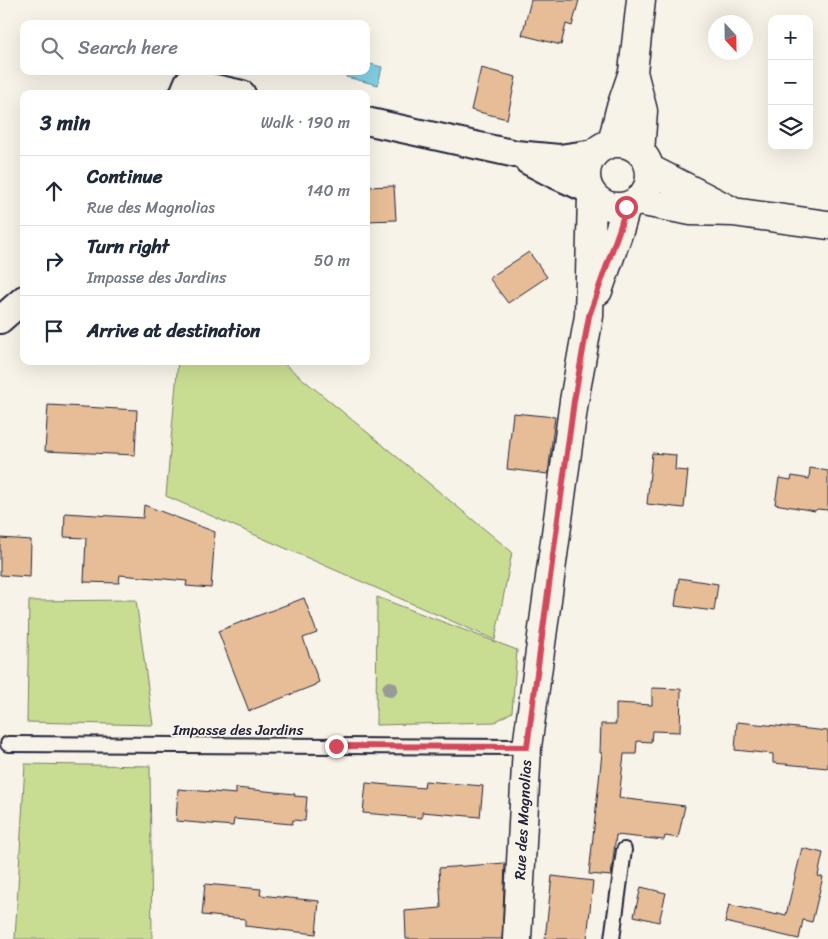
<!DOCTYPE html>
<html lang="en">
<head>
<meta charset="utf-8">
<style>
	body { margin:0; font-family:Sriracha,sans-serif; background:#f2f2f3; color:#1f2937 }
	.controls { position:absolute; right:15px; top:15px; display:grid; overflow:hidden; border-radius:10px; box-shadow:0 5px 20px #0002 }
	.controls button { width:45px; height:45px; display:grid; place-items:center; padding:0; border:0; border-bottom:1px solid #e0e1e3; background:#fff; color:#1f2937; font:25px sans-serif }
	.compass { position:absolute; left:708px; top:15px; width:45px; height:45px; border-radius:50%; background:#fff; box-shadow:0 5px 20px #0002; rotate:158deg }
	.stop { position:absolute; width:15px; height:15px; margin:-11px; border:4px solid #d1495b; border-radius:50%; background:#fff }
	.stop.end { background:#d1495b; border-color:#fff; box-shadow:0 1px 5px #0008 }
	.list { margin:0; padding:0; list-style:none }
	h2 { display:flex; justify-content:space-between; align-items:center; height:65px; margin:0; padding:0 20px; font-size:21px }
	h2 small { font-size:16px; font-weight:400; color:#747a83 }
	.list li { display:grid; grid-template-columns:32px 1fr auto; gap:15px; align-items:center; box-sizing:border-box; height:70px; padding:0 20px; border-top:1px solid #e0e1e3 }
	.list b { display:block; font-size:19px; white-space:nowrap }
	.list p { margin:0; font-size:16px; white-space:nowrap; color:#747a83 }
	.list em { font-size:16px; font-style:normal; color:#747a83 }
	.icon { flex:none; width:28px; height:28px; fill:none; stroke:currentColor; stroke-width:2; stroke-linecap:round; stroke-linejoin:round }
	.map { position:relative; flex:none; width:828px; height:939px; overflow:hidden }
	.search { position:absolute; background:#fff; box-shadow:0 5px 20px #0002; left:20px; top:20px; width:350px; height:55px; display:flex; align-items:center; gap:12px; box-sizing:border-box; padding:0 18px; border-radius:10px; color:#747a83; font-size:19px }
	.panel { position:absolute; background:#fff; box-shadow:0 5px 20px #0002; left:20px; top:90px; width:350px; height:275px; border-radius:10px }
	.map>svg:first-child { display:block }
	.green { fill:#c9dd92; stroke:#768066 }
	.water { fill:#82cee2; stroke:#5c899f }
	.building { fill:#e6bd96; stroke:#22223b }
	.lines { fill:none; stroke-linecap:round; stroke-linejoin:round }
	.service-casing { stroke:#22223b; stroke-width:18 }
	.minor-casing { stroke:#22223b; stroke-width:30 }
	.tertiary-casing { stroke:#22223b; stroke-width:31 }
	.service { stroke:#f7f3e8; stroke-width:14 }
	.minor { stroke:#f7f3e8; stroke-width:26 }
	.tertiary { stroke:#f7f3e8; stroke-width:28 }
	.tree { fill:#999a95 }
	.route { stroke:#d1495b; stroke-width:6 }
	.labels { text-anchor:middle; stroke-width:4; stroke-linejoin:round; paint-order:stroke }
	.street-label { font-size:15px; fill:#22223b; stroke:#f7f3e8 }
</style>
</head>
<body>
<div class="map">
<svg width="828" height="939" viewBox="0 0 828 939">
	<rect width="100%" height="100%" fill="#f7f3e8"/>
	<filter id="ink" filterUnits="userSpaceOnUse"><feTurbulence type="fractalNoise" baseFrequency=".02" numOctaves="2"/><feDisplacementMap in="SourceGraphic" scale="10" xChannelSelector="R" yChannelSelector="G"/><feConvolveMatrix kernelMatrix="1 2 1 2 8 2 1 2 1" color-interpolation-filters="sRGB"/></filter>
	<g filter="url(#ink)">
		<path class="green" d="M178,361H281L512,552L495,640L166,496Z
			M377,597L517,650L512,712L495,722L376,725Z
			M136,600L153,725L27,722L29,601Z
			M25,764L150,766L152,939H15Z"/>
		<path class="water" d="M366,63L382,67L378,85L346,77V75L343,71H366Z"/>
		<path class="building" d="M531,0H579L572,26L566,24L561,45L522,35Z
			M481,68L516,77L507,119L471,110Z
			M394,186L396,220L366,221V187Z
			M529,252L547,277L508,303L489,278Z
			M48,405L137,410L135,455L45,451Z
			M513,413L555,417L548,474L507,469Z
			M652,453L676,455L675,470L688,471L684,508L647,504Z
			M810,468L828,471V510L817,509L815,511L775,504L779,478L791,480L792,476L809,479Z
			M144,505L215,532L211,588L186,586L187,581L120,575L119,583L84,582L86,538L64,537L65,513L143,518Z
			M0,538L31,540L30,577L0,575Z
			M679,578L718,584L714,611L675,606Z
			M304,598L317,633L303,638L319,682L315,684V685L249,711L218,631Z
			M652,688L681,689L680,732L652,731L651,742L637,741L636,754H624L619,798L685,806L678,838L665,836L664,840L616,835L611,876L589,874L602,753H600L601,724H616V703L652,705Z
			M737,722L828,731V768L773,763V754L735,750Z
			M425,781L483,786L480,817L422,812V818L363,813L366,783L424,788Z
			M236,788L295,794L294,796L307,797L305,821L293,820L292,824L234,819L233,826L176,821L178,789L236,794Z
			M802,848L823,853L818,876L823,877L812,922L803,920L799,939L725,922L729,905L778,915V913L786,915Z
			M505,863L502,939H406L405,911L441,908L439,868Z
			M552,876L593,881L587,939H545Z
			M205,884L261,889L260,895L319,901L316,934L245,926V919L202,915Z
			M641,887L666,893L659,922L634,916Z"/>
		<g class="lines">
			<g class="service-casing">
				<path id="service" d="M8,744L527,747
					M612,939L624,850"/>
			</g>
			<g class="minor-casing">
				<path id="minor" d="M183,94L188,82L242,94
					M366,121L516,154L559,158L594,153
					M528,161L551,173L589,190
					M0,320L24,299"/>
			</g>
			<g class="tertiary-casing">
				<path id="tertiary" d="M633,72L643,111L640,152
					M586 175a32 32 0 1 1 64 0a32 32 0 1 1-64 0Z
					M612,143L620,110L633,72L641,0
					M650,169L730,210
					M638,201L691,211L733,212L828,225
					M598,291L620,228L626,207
					M517,939L527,747L574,401L589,316L592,195"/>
			</g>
			<use href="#service" class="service"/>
			<use href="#minor" class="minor"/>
			<use href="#tertiary" class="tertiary"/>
		</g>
		<circle class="tree" cx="390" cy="689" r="8"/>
	</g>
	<g class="lines" filter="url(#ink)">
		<path class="route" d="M336,746L527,747L574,401L589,316L620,228L626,207"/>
	</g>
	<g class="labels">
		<g class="street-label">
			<text x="238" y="735">Impasse des Jardins</text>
			<text transform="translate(523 820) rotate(-87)" y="5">Rue des Magnolias</text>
		</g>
	</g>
</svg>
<div class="controls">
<button>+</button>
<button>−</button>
<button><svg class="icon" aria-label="layers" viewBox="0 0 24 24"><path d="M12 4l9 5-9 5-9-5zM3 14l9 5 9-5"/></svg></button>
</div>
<svg class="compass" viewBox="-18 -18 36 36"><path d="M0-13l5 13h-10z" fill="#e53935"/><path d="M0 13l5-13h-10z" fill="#747a83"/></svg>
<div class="stop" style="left:626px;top:207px"></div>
<div class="stop end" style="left:336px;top:746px"></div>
<div class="search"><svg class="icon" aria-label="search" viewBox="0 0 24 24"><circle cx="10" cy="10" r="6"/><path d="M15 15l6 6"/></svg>Search here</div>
<section class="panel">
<h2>3 min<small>Walk · 190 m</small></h2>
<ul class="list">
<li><svg class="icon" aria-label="ahead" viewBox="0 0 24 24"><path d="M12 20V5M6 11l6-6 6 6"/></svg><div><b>Continue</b><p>Rue des Magnolias</p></div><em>140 m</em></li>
<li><svg class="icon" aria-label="right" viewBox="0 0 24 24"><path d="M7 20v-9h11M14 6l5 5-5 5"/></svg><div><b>Turn right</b><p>Impasse des Jardins</p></div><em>50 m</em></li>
<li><svg class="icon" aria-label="arrive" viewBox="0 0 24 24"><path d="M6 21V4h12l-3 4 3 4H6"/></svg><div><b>Arrive at destination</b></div></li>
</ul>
</section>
</div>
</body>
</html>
